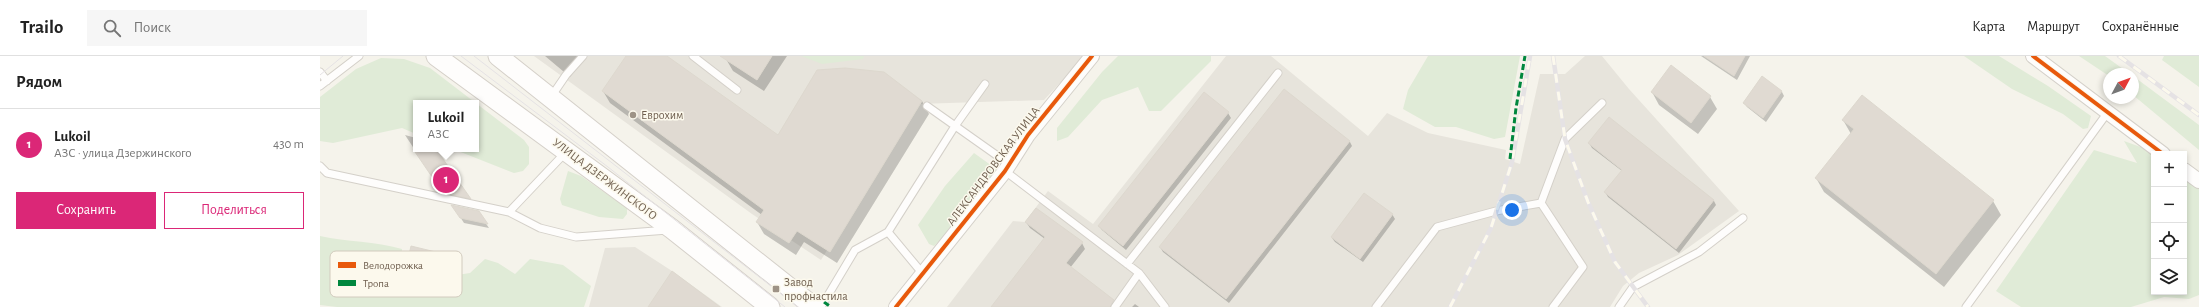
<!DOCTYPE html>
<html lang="ru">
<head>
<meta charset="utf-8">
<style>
	body { margin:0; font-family:"Alegreya Sans",sans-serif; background:#f6f6f6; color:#222 }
	.controls { position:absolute; right:12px; bottom:12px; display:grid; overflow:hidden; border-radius:0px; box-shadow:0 2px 6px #0003 }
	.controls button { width:36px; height:36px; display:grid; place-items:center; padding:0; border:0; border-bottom:1px solid #e0e0e0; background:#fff; color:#222; font:20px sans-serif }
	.compass { position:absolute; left:1783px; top:12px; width:36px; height:36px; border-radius:50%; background:#fff; box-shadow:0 2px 6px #0003; rotate:49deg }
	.you { position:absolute; left:1192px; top:154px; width:14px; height:14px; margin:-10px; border:3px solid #fff; border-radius:50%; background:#1a73e8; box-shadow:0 0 0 6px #1a73e833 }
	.badge { display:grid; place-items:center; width:26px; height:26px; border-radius:50%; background:#db2777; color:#fff; font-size:13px; font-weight:700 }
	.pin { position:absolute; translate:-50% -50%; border:2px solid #fff; box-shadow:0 1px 4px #0006 }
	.popup { position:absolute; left:93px; top:44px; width:66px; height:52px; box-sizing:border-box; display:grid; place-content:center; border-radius:0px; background:#fff; filter:drop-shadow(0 1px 3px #0005); font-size:13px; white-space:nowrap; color:#767676 }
	.popup b { font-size:15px; color:#222 }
	.popup::after { content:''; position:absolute; left:50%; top:100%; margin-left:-8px; border:8px solid transparent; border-top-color:#fff }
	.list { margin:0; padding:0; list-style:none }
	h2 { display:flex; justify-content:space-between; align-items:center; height:52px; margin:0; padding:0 16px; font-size:17px }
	h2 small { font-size:13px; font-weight:400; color:#767676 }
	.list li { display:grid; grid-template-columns:26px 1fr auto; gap:12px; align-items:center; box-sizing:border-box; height:72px; padding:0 16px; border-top:1px solid #e0e0e0 }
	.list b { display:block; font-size:15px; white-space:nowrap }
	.list p { margin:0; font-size:13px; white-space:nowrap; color:#767676 }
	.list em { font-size:13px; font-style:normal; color:#767676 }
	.actions { display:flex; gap:8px; padding:12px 16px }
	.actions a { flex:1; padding:9px 0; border:1px solid #db2777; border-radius:0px; text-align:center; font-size:14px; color:#db2777 }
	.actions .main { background:#db2777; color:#fff }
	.icon { flex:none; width:22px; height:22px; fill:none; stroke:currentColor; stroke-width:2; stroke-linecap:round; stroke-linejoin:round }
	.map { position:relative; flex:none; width:1879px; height:251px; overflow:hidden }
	header { display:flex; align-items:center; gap:24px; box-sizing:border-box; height:56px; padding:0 20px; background:#fff; border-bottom:1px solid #e0e0e0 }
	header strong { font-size:19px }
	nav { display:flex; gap:22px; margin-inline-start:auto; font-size:14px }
	.search { width:280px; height:36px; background:#f6f6f6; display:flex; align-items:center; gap:10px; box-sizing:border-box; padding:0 14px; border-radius:0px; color:#767676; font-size:15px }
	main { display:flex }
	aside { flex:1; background:#fff }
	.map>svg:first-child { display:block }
	.industrial { fill:#e7e4dc }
	.green { fill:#e0ebd7 }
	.shadow { fill:#0003 }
	.building { fill:#e0dad2; stroke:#ddd8ce }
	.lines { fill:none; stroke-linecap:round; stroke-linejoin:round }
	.service-casing { stroke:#d4d0c9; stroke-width:9 }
	.minor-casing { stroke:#d4d0c9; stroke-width:16 }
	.secondary-casing { stroke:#d5d0c9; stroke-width:21 }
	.service { stroke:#fefdfc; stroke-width:7 }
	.minor { stroke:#fefdfc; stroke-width:14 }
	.secondary { stroke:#fefdfc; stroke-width:19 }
	.tram { stroke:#e5e2e4; stroke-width:1 }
	.rail-casing { stroke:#e5e2e4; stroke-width:4.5 }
	.rail { stroke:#fcf9ed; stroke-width:3; stroke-dasharray:9; stroke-linecap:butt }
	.quiet { stroke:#00873e; stroke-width:3; stroke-dasharray:6 3; stroke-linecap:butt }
	.cycleway-casing { stroke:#fcf9ed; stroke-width:6 }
	.cycleway { stroke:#e8590c; stroke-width:4 }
	.poi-dot { fill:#9e9386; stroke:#fcf9ed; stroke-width:1.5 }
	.labels { text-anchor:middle; stroke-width:3; stroke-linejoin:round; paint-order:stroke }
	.poi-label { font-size:12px; fill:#6f5f4f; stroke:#fcf9ed; text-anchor:start }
	.street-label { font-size:12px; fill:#6f5f4f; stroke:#fcf9ed }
	.key { fill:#fcf9ed; stroke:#d2cbbe; stroke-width:1 }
	.key-label { font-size:11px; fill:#6f5f4f }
</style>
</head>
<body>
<header>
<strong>Trailo</strong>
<div class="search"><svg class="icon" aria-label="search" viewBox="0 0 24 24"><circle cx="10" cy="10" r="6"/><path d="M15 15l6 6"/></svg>Поиск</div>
<nav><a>Карта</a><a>Маршрут</a><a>Сохранённые</a></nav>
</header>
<main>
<aside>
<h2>Рядом<small></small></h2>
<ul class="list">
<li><span class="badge">1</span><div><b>Lukoil</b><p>АЗС · улица Дзержинского</p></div><em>430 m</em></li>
</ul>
<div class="actions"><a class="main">Сохранить</a><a>Поделиться</a></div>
</aside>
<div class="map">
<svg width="1879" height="251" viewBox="0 0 1879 251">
	<rect width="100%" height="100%" fill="#f5f3eb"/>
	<path class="industrial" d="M214,0H765L724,44L598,48L501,204L432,158Z
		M906,0H951L1048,80L1067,57L1108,77L1186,94L1185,103L1200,108L1220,18H1245L1265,0H1282L1309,33L1419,155L1358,199L1319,217L1303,230L1290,251H627L693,165L705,166L728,135L773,168Z
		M315,191L352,215L402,251H269L285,192Z"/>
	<path class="green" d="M481,0H544L543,3L502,8Z
		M798,0H891V5L841,55H829L818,31L782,44L748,81L737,85V72L782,16Z
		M1108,0H1200L1185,81L1174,83L1136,71H1115L1083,53L1088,34Z
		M1644,0H1679L1728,30L1771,60L1768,72L1763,73L1743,58L1692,33Z
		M1759,0H1785L1810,18L1789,20Z
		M1844,0H1879V31L1842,4Z
		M61,2L84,3L110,12L204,84L209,91V108L203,115L194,117L133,93H156V47H96V78L82,72L13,87L0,85V41L36,13Z
		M1813,20L1879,69V94L1813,39Z
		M1804,85L1826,93L1834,99V236H1864V121L1879,131V239L1869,243L1844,241L1811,251H1701L1676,235L1774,94L1817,107Z
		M654,97L679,115L643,162L614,190L609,188L598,169L625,130Z
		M248,115L261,120L307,152V158L303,163L279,161L242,149L240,143Z
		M0,180C27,186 55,185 82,193L81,207L108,219H122L129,212L137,219L150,217L165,203L178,207L195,218L210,203L243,209L271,230L264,251H17L0,249Z"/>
	<path class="shadow" d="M225,0H266L250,21Z
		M307,0H346L458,81L563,17L602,45L609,58L517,207L484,186L476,199L444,178L437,166L442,159L290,47L283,35Z
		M408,0H467L444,35L413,15L406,3Z
		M1381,0H1430L1417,24Z
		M1443,21L1462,36L1464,40L1446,66L1427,51L1424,47Z
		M964,34L1030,86L1032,90L909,247L843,196L840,191Z
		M1332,36L1390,41L1397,53L1378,78L1339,49Z
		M884,38L908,57L911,62L806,194L782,174L779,170Z
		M1542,40L1673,145L1681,159L1624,231L1504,136L1496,122L1531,78L1523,64Z
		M1289,62L1394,145L1396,149L1359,197L1288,141L1285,136L1302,115L1272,92L1269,87Z
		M85,79L96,82V93H115L152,147L126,141Z
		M135,153L158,156L169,172L144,167Z
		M1072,158L1075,163L1043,206L1015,186L1012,182Z
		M706,166L762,187L765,193L750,212L793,245L796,251H674L725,183L710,172Z
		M123,199L128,208L124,223L93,216L88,206Z
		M815,248L819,251H812Z"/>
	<path class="building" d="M306,0H347L458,79L497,14L525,12L564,16L602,45L510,196L477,175L469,187L436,166L444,154L282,35Z
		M400,0H452L437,24Z
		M1384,0H1425L1414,20Z
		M1351,9L1391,40L1371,67L1331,36Z
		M1442,20L1462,35L1443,62L1423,47Z
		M964,33L1030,85L906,243L839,191Z
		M884,36L909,56L803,190L778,170Z
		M1542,39L1674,144L1616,218L1495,122L1534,73L1522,64Z
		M1289,61L1394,144L1356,193L1284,136L1302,114L1268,87Z
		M93,93H116L151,143L123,137Z
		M1044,137L1073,158L1040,203L1011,181Z
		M131,149L159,155L168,168L140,162Z
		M716,152L763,186L746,207L794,244L790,251H671L725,181L705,166Z
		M91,190L124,198L119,215L87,207Z
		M352,215L400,251H328Z"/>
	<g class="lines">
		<g class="service-casing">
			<path id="service" d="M373,0L417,34
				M0,16L7,25
				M0,30L39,0
				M231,41L246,19L263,0
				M607,50L689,108
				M0,110L7,117L189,156L246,96
				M685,115L819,217L795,251
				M189,156L220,172L256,181L348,174
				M807,208L958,17
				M819,217L845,251
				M603,218L568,176L635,70L665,28
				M501,251L535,194L568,176
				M1056,251L1117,171L1176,155L1221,147
				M1233,251L1263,211L1221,147L1245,83L1282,47
				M1299,251L1313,231L1379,196L1423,162
				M1646,251L1788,56"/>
		</g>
		<g class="minor-casing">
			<path id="minor" d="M1713,0L1843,98
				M1864,114L1879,125
				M576,251L685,115L708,79L772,0"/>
		</g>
		<g class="secondary-casing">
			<path id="secondary" d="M116,0L352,173L450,251
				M178,0L494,251"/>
		</g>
		<use href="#service" class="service"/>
		<use href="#minor" class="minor"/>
		<use href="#secondary" class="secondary"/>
		<path class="tram" d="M141,0L288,111L465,251
			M154,0L478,251
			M0,19L23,0"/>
		<g class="rail-casing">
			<path id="rail" d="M1233,0L1245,83L1268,146L1295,206L1328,251
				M1799,0L1879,59
				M1130,251L1171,172L1192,106L1210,0"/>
		</g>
		<use href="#rail" class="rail"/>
		<path class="quiet" d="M1190,103L1196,52L1205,0
			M504,246L511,251"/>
		<g class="cycleway-casing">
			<path id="cycleway" d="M1713,0L1843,98
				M576,251L685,115L708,79L772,0"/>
		</g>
		<use href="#cycleway" class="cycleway"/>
	</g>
	<g class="poi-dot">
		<circle cx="313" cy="59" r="4"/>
		<rect x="452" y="229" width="8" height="8" rx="2"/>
	</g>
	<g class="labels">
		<g class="poi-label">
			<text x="321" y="63">Еврохим</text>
			<text x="464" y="230">Завод<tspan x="464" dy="14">профнастила</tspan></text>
		</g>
		<g class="street-label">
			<text transform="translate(673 110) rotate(-53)" y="4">АЛЕКСАНДРОВСКАЯ УЛИЦА</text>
			<text transform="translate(285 123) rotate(37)" y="4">УЛИЦА ДЗЕРЖИНСКОГО</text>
		</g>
	</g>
	<rect x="10" y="195" width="132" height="46" rx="6" class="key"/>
	<rect x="18" y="206" width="18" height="6" fill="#e8590c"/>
	<rect x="18" y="224" width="18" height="6" fill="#00873e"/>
	<g class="key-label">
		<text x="43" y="213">Велодорожка</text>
		<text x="43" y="231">Тропа</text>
	</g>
</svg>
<div class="controls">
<button>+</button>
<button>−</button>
<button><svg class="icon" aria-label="locate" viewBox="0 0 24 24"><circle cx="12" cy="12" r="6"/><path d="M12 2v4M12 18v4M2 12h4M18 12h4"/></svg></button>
<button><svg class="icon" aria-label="layers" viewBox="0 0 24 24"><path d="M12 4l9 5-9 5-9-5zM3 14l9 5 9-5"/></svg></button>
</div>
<svg class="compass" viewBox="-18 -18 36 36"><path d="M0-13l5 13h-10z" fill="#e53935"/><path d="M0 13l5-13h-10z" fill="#767676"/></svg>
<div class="you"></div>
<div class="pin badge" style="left:126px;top:124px">1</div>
<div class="popup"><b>Lukoil</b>АЗС</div>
</div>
</main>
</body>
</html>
